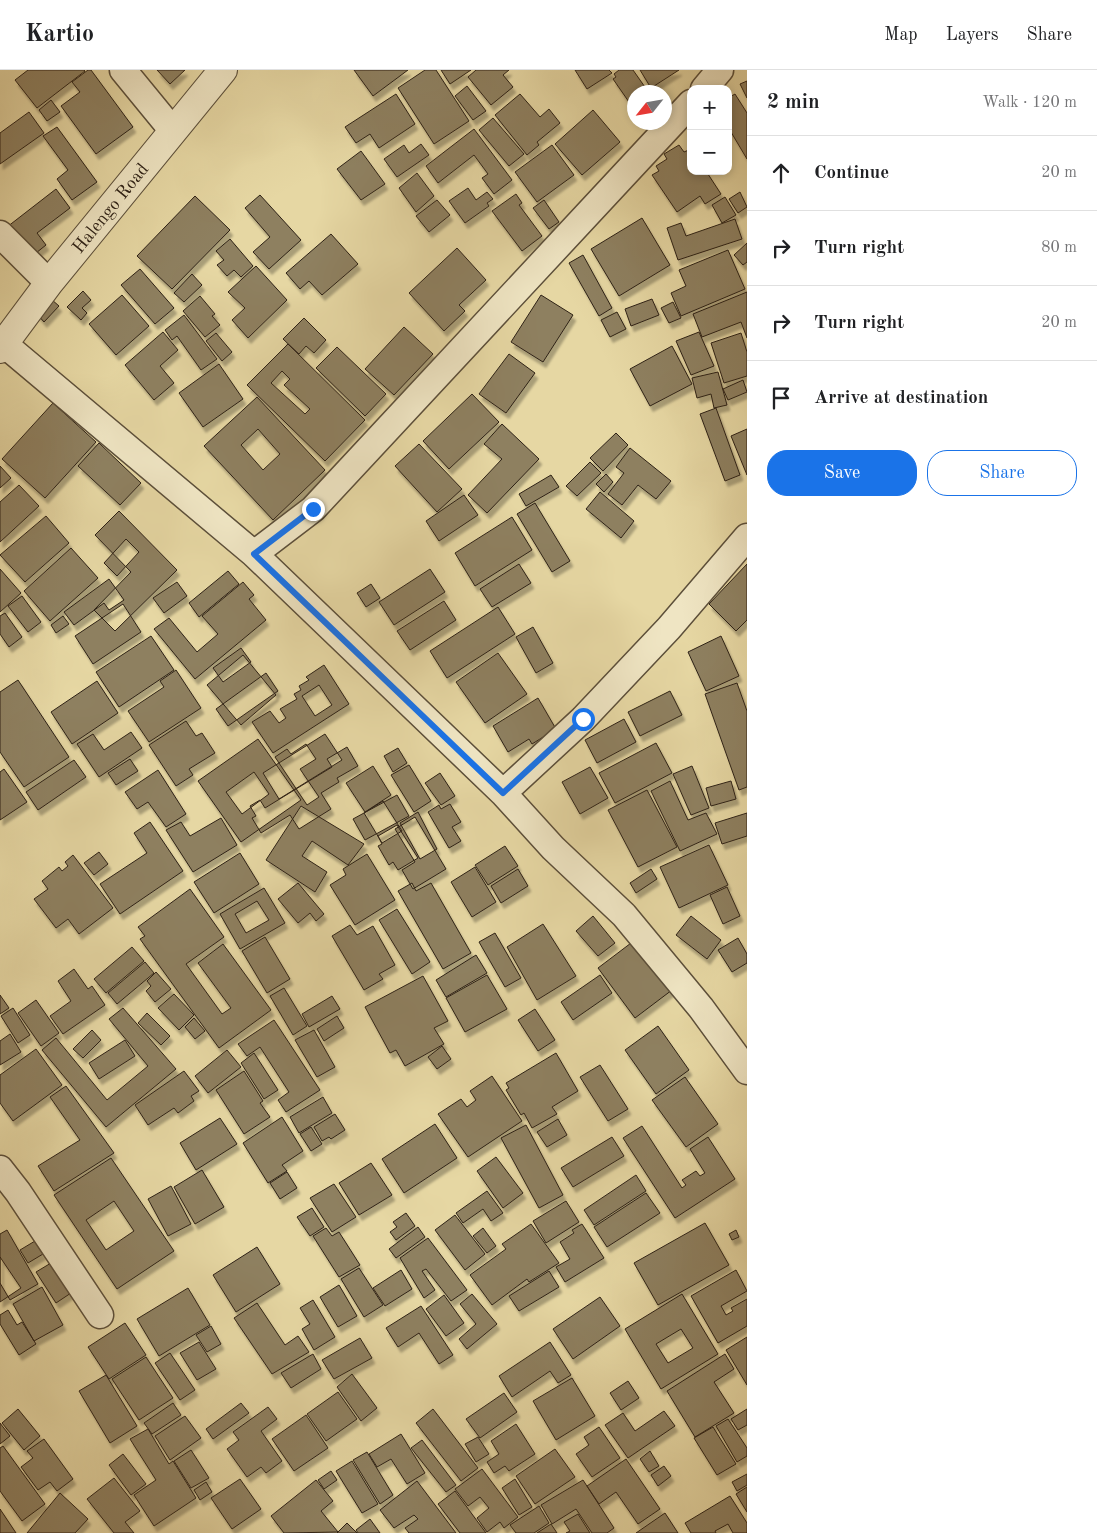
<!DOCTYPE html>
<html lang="en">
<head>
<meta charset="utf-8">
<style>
	body { margin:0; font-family:"Old Standard TT",serif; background:#f2f2f2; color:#202124 }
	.controls { position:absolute; right:15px; top:15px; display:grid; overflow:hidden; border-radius:10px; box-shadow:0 2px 8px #0003 }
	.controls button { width:45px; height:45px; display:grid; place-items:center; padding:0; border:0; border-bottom:1px solid #e0e0e0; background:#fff; color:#202124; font:25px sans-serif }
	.compass { position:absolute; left:627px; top:15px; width:45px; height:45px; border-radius:50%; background:#fff; box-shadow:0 2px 8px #0003; rotate:239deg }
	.stop { position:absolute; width:15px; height:15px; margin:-11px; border:4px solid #1a73e8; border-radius:50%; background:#fff }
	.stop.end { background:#1a73e8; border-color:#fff; box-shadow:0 1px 5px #0008 }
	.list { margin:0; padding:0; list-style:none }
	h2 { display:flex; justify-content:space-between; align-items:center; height:65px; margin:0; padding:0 20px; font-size:21px }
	h2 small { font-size:16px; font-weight:400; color:#757577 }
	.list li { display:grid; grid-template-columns:32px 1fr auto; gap:15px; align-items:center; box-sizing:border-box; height:75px; padding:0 20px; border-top:1px solid #e0e0e0 }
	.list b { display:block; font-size:19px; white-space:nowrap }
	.list em { font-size:16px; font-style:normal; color:#757577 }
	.actions { display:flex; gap:10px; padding:15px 20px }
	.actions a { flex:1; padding:11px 0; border:1px solid #1a73e8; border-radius:20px; text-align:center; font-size:18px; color:#1a73e8 }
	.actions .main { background:#1a73e8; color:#fff }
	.icon { flex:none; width:28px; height:28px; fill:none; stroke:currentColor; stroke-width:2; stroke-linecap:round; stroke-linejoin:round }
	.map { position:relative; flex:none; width:747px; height:1463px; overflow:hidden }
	header { display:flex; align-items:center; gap:30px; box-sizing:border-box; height:70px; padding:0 25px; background:#fff; border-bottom:1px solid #e0e0e0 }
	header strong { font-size:24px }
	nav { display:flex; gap:28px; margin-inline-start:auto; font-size:18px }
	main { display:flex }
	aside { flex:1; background:#fff }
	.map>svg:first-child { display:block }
	.building { fill:#8e8060; stroke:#2e2217; fill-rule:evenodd; filter:url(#shadow) }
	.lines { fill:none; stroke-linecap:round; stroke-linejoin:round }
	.minor-casing { stroke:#5c4f3a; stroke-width:29 }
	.tertiary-casing { stroke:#5c4f3a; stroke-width:30 }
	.minor { stroke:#efe5c3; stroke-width:26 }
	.tertiary { stroke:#efe5c3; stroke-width:28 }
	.route { stroke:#1a73e8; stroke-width:6 }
	.labels { text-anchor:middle; stroke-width:5; stroke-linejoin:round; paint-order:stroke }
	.street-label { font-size:18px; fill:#2e2217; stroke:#efe5c3 }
</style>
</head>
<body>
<header>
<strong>Kartio</strong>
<nav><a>Map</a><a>Layers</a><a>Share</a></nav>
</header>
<main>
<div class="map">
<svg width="747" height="1463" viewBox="0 0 747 1463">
	<defs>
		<filter id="shadow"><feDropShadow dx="3" dy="5.5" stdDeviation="1" flood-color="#0004"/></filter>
	</defs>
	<rect width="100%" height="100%" fill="#e6d7a3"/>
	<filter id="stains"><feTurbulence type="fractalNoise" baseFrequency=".004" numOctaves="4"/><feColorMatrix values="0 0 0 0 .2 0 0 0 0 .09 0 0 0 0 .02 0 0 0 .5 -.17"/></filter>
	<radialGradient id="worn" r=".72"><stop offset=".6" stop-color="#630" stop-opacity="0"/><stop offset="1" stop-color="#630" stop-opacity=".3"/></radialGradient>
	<path class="building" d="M28,0H84L85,1L37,38L15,10Z
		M88,0H91L133,57L96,84L61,36L80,22L72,12Z
		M157,0H185L170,14Z
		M354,0H408L373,26Z
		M425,0H436L469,51L434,74L398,18Z
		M441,0H471L450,14Z
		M476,0H509L503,5L513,17L491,35L468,7Z
		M575,0H609L612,3L587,19Z
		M619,0H633L647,20L643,22H634V28L629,32L613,9L616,7L614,4Z
		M640,0H679L651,18Z
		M747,11V28L740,14Z
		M467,16L486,41L473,50L455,26Z
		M396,24L415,54L379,78L370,64L356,73L345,57Z
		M520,24L540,47L549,39L560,53L537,72L539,75L527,85L495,45Z
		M735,24L747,43V89L728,57V28Z
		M51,30L60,42L47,51L39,40Z
		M593,40L620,72L582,105L555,74Z
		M29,42L44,63L0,94V63Z
		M493,48L524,84L509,96L479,60Z
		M57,57L97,112L72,130L57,109L68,100L43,66Z
		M474,59L512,110L494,124L482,108L488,104L474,85L438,113L426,96Z
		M421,74L429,85L397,107L384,89L404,75L409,83Z
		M552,75L574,105L537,132L515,102Z
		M679,75L684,82L691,79V101H706L721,124L705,134L700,126L677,142L652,105L659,101L656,96L667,89L664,84Z
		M361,81L385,114L361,130L337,99Z
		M417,103L434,126L416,142L399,118Z
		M468,118L476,130L487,122L493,129L487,133L489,136L465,153L449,131Z
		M56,119L70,138L37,163L46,175L31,187L7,157Z
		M740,122L747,137L738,143L729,129Z
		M516,124L522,133L519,135L542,166L522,181L492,141Z
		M260,125L301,170L269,199L253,182L270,167L245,138Z
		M195,126L230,160L172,219L137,186Z
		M725,127L736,145L722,153L712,135Z
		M437,130L450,145L429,162L416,146Z
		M544,130L559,152L549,159L533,138Z
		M642,148L670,195L619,226L591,179Z
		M735,149L742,169L678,190L667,158L681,153L686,166Z
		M331,164L358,194L322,225L309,211L300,219L286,203Z
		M230,169L253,196L241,207L234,200L227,206L217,195L224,190L216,181Z
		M747,173V192L743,195L734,185Z
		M457,178L486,210L459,235L465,241L444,261L409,223Z
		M728,180L745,219L681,246L671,223L686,216L679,200Z
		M583,185L612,238L599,246L569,193Z
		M256,196L287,230L248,268L232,250L245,238L228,222Z
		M140,199L174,238L155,254L121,215Z
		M192,204L202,215L184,232L174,223Z
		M83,221L91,230L82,238L87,243L81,250L67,237Z
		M747,222V268L741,252L702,267L693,244Z
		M122,225L149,256L116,285L89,254Z
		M541,225L573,245L543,292L511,272Z
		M200,226L215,244L212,246L220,255L205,267L183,241Z
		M51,229L59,236L44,252L37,244Z
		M652,229L659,245L631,256L625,239Z
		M673,232L681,248L669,253L661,238Z
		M617,242L626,259L610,267L601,250Z
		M184,245L217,289L201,300L177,266L172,270L165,260Z
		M304,248L326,270L314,283L306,276L299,284L283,269Z
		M404,257L433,284L394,325L365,299Z
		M163,262L178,280L160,296L174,313L154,330L125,295Z
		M699,262L714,296L691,305L676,271Z
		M216,263L232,282L222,291L206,271Z
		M741,263L747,282V306L724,313L711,273Z
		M288,274L365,350L325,391L247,315ZM282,301L290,309L284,315L310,339L305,344L271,313Z
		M672,276L692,314L650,336L630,299Z
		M337,277L386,324L365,346L316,298Z
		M509,284L535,303L506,343L479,324Z
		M219,294L243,329L203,357L179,323Z
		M718,302L727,335L714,338L711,324L697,328L692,308Z
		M743,310L747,322L728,330L723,319Z
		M472,324L499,352L449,399L423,371Z
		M257,327L325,400L273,450L204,376ZM258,359L280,384L263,400L241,375Z
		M53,333L96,372L45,428L2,389Z
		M716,338L740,405L725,411L700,344Z
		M502,354L539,389L487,443L468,425L502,389L484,374Z
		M747,359V405L731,366Z
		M616,363L628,375L603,401L590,388Z
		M99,373L141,413L120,435L78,396Z
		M419,374L462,419L437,442L395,396Z
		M630,378L671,411L656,429L638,415L622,435L608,424L624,403L616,397Z
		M590,392L601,403L577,426L566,416Z
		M0,396L11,408L0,418Z
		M606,404L613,412L604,422L596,414Z
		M551,405L559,417L526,436L519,424Z
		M19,415L39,436L0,472V432Z
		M600,422L634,451L621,468L586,439Z
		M464,425L478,445L439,471L426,451Z
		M535,433L570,491L552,502L517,444Z
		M119,441L177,500L115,561L94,540L131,502L95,465Z
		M46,446L69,473L25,512L0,485Z
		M512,447L532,480L475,516L455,483Z
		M126,469L139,482L117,506L104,493Z
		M71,478L98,508L50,551L24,521Z
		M519,494L531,513L492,537L480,519Z
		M747,494V550L736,561L709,534Z
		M0,499L21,523L0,542Z
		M430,499L445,522L394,555L379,532Z
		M228,501L239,514L199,547L189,533Z
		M109,509L124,530L109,540L104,533L74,555L64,542Z
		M177,512L187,526L164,543L153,528Z
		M243,512L254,525L249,529L266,550L195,609L154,559L169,548L197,582L218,564L202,546Z
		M371,514L380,528L366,537L357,523Z
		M22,526L41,552L28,562L8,536Z
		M444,531L456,550L410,580L397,561Z
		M123,534L141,562L93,594L75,566Z
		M498,537L515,564L447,608L430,581Z
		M5,543L22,567L9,577L0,564V546Z
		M63,546L69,554L56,563L51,555Z
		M533,557L553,593L536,603L516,567Z
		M151,566L174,600L119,637L96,602Z
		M721,566L739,606L706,621L688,582Z
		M241,578L251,592L223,612L213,598Z
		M498,583L527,624L485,653L456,612Z
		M243,585L276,625L241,655L207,615Z
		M324,595L349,634L273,683L252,652L270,641L279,653L286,648L280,639L297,629L294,624L301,620L299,616L309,610L306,607Z
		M176,600L201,638L149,672L128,641L164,617L160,611Z
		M266,603L278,621L228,656L216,639Z
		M18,610L69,687L24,717L0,682V622Z
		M97,611L118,643L72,674L51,642Z
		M737,613L747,641V717L739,720L705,624Z
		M319,615L332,635L315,646L302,626Z
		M670,621L682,645L640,666L628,642Z
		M538,628L556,659L532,674L529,669L508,682L493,656Z
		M624,649L636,672L597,693L585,670Z
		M186,651L196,666L202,663L215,683L189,699L193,705L176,716L149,675Z
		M131,662L142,678L99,707L77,674L93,664L104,680Z
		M325,664L342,690L279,729L263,703Z
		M258,669L301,730L241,772L198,711ZM254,702L269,724L242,744L226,722Z
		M656,673L672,703L615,733L599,703Z
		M306,674L316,689L300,699L319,727L307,735L275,687L287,679L291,684Z
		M347,677L358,696L337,708L339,712L321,723L331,739L299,759L290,745L261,763L252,748L256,746L250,736L260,730L265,738L332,697L327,689Z
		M398,678L407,693L393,702L384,686Z
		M130,689L138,701L116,715L108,703Z
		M74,690L86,707L38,740L26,722Z
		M409,695L431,731L414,742L391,705Z
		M373,696L391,725L365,742L346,713Z
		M692,696L709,738L691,745L673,704Z
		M590,697L608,728L580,744L562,712Z
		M4,699L27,732L0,750V702Z
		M158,700L186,744L166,757L148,732L137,739L125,722Z
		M440,703L455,726L441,735L425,713Z
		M670,711L688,750L706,743L717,764L680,781L651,721Z
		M731,711L736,729L711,736L706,718Z
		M647,720L677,777L638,797L608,740Z
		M397,725L409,746L365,770L353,749Z
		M383,731L402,761L382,773L364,743Z
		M450,734L461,752L452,757L461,771L449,778L428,742L439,735L441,739Z
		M301,736L364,774L348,795L312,771L302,786L327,802L315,822L266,790Z
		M418,742L437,779L420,789L400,753Z
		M747,743V766L722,774L715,753Z
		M415,747L446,799L413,819L402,800L415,792L395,759Z
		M221,748L237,775L193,802L166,760L181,752L190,766Z
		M150,752L183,801L120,844L100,814L147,783L134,763Z
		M397,755L418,788L398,800L393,792L389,795L378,776L382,774L378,766Z
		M709,775L728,815L679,838L660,797Z
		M505,776L518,796L488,815L475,795Z
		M99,782L108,794L94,805L84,793Z
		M240,783L259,814L214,843L194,812Z
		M367,784L395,830L355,855L330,815L346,805L343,799Z
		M73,785L113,838L79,864L68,849L56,858L34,829L48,819L42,811L59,797L62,801L68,796L65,792Z
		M475,797L496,832L472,847L451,812Z
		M518,799L528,816L501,833L491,816Z
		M651,799L657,809L636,823L630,813Z
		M298,813L324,844L316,851L310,843L298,853L278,829Z
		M412,813L416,821L431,813L471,883L443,899L398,821Z
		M727,817L740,846L723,854L710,825Z
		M264,818L285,853L240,879L220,844ZM257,831L269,850L246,863L235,844Z
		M190,819L224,867L186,894L222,944L231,938L198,893L223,874L271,940L219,978L140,869L145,866L138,857Z
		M397,839L430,892L412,904L379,850Z
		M593,846L615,873L598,886L576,861Z
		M691,846L721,870L707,889L676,865Z
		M543,854L576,906L537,930L507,877Z
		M350,855L357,865L373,856L395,895L379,904L383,909L364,920L332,866Z
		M495,863L521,908L505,917L479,872Z
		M265,867L290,909L267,923L242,881Z
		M738,868L747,884V893L732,902L718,880Z
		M635,870L672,920L635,948L598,898Z
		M132,877L144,891L106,923L94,909Z
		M476,885L487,903L446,927L436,910Z
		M145,892L154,903L117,934L108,923Z
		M74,899L88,919L92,916L105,935L63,964L50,946L71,931L58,911Z
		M156,902L171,919L155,932L146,921L151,916L147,911Z
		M487,905L507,939L465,962L446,928Z
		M600,905L612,923L573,950L561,932Z
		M423,906L448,951L434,958L444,974L405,996L396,980L390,983L365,937Z
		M284,918L307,956L293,965L270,926Z
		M174,924L194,945L179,960L158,938Z
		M0,925L9,938L0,944Z
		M332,926L340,939L309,957L302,944Z
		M36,930L59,963L41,976L18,943Z
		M13,938L30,965L18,973L1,946Z
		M123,938L176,999L106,1057L42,980L56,968L107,1030L148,996L109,949Z
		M535,939L555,970L538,981L518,950Z
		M147,943L170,966L161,975L138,953Z
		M337,946L344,958L324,971L317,959Z
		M194,948L205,961L195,969L185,957Z
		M274,950L320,1020L286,1042L278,1030L289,1022L260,977L247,986L238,974Z
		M658,956L689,1000L656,1024L625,980Z
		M92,960L101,970L83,988L73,979Z
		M314,960L335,997L317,1007L295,970Z
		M10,964L21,982L0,995V971Z
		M125,970L135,986L99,1009L89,993Z
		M442,976L451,989L437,999L428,987Z
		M36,979L62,1015L13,1051L0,1033V1005Z
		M227,980L241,997L208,1023L195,1006Z
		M254,983L278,1020L264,1029L241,993Z
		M556,983L578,1021L552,1037L557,1044L532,1058L524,1043L521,1045L506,1020L509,1018L506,1013Z
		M600,995L628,1039L608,1051L580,1007Z
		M184,1001L199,1021L191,1026L194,1031L178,1043L174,1038L148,1055L135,1035Z
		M244,1001L263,1031L260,1033L270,1047L244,1064L216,1020Z
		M492,1006L522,1051L468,1087L438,1044L461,1029L467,1037L476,1030L470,1021Z
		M685,1007L718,1054L686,1077L652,1030Z
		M66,1016L114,1083L54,1121L38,1096L80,1070L50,1027Z
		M323,1027L332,1043L299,1063L290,1047Z
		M335,1044L345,1060L331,1069L329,1067L322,1071L314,1057Z
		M282,1047L303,1081L282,1095L287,1101L268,1113L243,1073Z
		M220,1048L237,1074L196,1100L180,1073Z
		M558,1049L567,1065L547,1077L537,1062Z
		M435,1054L457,1088L404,1123L382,1089Z
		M526,1055L563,1125L539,1138L501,1068Z
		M642,1056L682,1118L686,1115L682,1110L696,1101L700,1106L705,1103L690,1079L708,1067L735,1109L675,1148L623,1068Z
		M311,1057L322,1074L311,1081L300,1064Z
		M612,1067L624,1086L573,1117L561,1098Z
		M496,1087L523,1123L503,1138L477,1101Z
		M111,1088L174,1181L117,1219L54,1125ZM114,1131L134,1161L106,1180L86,1150Z
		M371,1093L392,1125L359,1145L339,1113Z
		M202,1100L224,1137L195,1154L174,1117Z
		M287,1102L297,1118L280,1129L270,1113Z
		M636,1105L646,1121L594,1155L584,1140Z
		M334,1114L356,1147L332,1162L310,1128Z
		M171,1116L191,1154L168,1166L148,1129Z
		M487,1121L503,1143L491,1151L483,1139L463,1153L456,1143Z
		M646,1123L660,1143L607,1177L594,1157Z
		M566,1131L579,1152L546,1173L533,1151Z
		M312,1138L324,1157L310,1166L297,1147Z
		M406,1143L415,1156L396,1170L390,1162L397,1157L393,1152Z
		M455,1145L485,1184L465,1200L435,1160Z
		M705,1153L729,1195L658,1235L634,1193Z
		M531,1154L559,1193L529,1212L527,1209L492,1235L470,1205L506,1179L502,1174Z
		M582,1154L604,1188L565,1212L556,1197L570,1189L560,1172L574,1163L572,1160Z
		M418,1157L425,1167L396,1188L389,1179Z
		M326,1158L332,1166L339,1162L360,1195L339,1207L313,1166Z
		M483,1158L496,1176L487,1183L473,1166Z
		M7,1160L38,1214L10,1230L0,1213V1164Z
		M736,1160L739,1167L732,1170L729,1164Z
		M428,1168L467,1220L451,1231L426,1199L422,1201L435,1220L424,1228L400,1188Z
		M35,1171L43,1184L28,1193L20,1180Z
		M257,1177L280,1214L236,1242L213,1205Z
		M0,1187L21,1218L0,1232Z
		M51,1193L71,1223L56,1233L36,1202Z
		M359,1198L383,1235L364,1247L341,1209Z
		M401,1200L412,1219L385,1236L373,1218Z
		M736,1200L747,1221L721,1236L726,1245L733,1241L731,1238L747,1229V1256L718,1273L691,1226Z
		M549,1201L559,1217L519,1241L509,1226Z
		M339,1215L357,1246L338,1257L320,1227Z
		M42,1217L63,1255L34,1271L13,1234Z
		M188,1218L210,1255L159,1286L137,1249Z
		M472,1224L497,1254L467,1279L459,1269L476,1254L460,1234Z
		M682,1224L718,1284L661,1319L625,1259ZM681,1259L693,1278L668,1293L656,1274Z
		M444,1225L464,1253L446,1266L426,1239Z
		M600,1227L620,1256L573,1289L553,1259Z
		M313,1230L335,1267L314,1280L302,1259L310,1254L300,1238Z
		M257,1233L285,1275L298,1266L309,1282L272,1304L234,1248Z
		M421,1236L453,1285L439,1294L419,1263L398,1277L386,1258Z
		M8,1240L17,1255L22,1252L36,1274L19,1285L0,1254V1245Z
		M125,1253L146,1285L109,1309L88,1277Z
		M211,1256L221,1274L207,1282L196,1265Z
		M747,1267V1315L726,1280Z
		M360,1268L372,1288L334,1309L322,1290Z
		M199,1272L216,1299L197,1310L180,1283Z
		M550,1272L571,1305L558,1313L550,1301L512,1327L499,1306Z
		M170,1283L195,1320L180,1330L155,1293Z
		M313,1284L321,1299L291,1318L281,1303Z
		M725,1284L734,1299L714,1312L734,1343L695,1367L667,1321Z
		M146,1287L173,1328L139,1350L112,1309Z
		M352,1304L377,1338L361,1351L337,1317Z
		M106,1305L137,1356L110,1373L79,1321Z
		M572,1308L595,1346L556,1370L533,1331Z
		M628,1311L639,1328L621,1340L610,1323Z
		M338,1322L357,1349L326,1371L307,1344Z
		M504,1323L517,1342L480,1368L466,1349Z
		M173,1333L181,1345L152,1364L144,1353Z
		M241,1333L249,1343L213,1369L206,1359Z
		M268,1337L277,1349L261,1361L282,1391L266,1403L261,1397L247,1407L227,1379L239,1370L233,1362Z
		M18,1339L40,1366L24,1380L2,1353Z
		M433,1339L478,1398L461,1411L416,1353Z
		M747,1339V1355L738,1360L731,1349Z
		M664,1341L675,1356L628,1388L605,1355L623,1343L635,1361Z
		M306,1345L328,1378L294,1401L272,1369Z
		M185,1346L201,1368L170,1390L155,1366Z
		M728,1349L747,1378V1386L737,1392L716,1356Z
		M0,1353L10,1366L0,1374Z
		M516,1354L535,1384L509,1401L505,1396L494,1403L487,1392L499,1384L491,1371Z
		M599,1357L620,1388L592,1407L576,1384L589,1375L584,1367Z
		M713,1357L736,1394L717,1405L694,1368Z
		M148,1359L169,1394L173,1391L196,1428L154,1456L134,1425L156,1410L130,1369Z
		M401,1364L425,1403L407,1414L391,1389L377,1397L369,1384Z
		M478,1367L489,1384L476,1392L465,1374Z
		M44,1369L73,1409L57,1421L50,1412L38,1420L21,1397L33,1388L27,1381Z
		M422,1370L456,1415L446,1422L411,1378Z
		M3,1376L45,1434L22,1451L0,1421V1378Z
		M555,1379L575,1407L535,1434L516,1406Z
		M191,1380L209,1408L191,1418L174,1391Z
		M650,1381L659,1396L649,1402L640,1389Z
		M367,1382L393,1425L380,1434L353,1390Z
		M123,1384L146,1414L131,1425L109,1395Z
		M626,1389L660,1439L638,1454L616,1422L599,1434L587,1416Z
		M352,1391L378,1434L362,1443L336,1401Z
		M664,1396L671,1406L658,1416L651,1405Z
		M482,1399L518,1447L504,1458L500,1452L487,1462L477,1448L489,1438L480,1427L468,1436L455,1419Z
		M331,1401L337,1410L324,1419L318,1410Z
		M747,1404V1415L737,1421L732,1412Z
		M114,1408L140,1441L125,1452L134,1463H114L87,1429Z
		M240,1409L261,1439L232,1459L211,1428Z
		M515,1409L532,1437L519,1445L502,1418Z
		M316,1410L333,1431L321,1441L338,1462L284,1463L271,1446Z
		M583,1410L614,1458L607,1463H592L576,1439L552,1454L541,1435Z
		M417,1411L456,1463H409L405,1458L418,1449L414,1445L394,1458L380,1440Z
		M206,1412L212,1422L200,1430L194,1420Z
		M747,1417V1442L736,1424Z
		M455,1421L486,1463H460L438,1434Z
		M60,1423L88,1449L75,1463H27Z
		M730,1426L747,1453V1463H733L728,1454L715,1461L716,1463H691L685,1453Z
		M539,1436L549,1453L534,1463H516L510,1455Z
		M0,1439L16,1463H0Z
		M665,1443L678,1463H636Z
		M578,1444L590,1463H566L570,1461L564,1452Z
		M370,1449L380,1463H358L356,1460Z
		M347,1453L357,1463H337Z
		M551,1454L557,1463H537Z"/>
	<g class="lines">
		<g class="minor-casing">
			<path id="minor" d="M123,0L173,61
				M704,19L720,0
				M0,164L49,213
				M4,274L254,484L503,723L553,778L624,845L701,938L747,1001
				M254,484L313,439L691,33
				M503,723L583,649L669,558L747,467
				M0,1099L18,1122L100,1245"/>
		</g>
		<g class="tertiary-casing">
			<path id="tertiary" d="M0,279L49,213L223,0"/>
		</g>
		<use href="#minor" class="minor"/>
		<use href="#tertiary" class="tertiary"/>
	</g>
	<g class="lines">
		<path class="route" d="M313,439L254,484L503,723L583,649"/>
	</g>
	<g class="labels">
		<g class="street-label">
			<text transform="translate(110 138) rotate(-51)" y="6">Halengo Road</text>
		</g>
	</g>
	<rect width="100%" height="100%" filter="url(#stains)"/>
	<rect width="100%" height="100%" fill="url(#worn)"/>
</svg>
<div class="controls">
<button>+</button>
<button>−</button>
</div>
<svg class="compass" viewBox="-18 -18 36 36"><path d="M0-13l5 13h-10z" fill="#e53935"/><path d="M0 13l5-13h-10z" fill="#757577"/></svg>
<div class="stop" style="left:583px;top:649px"></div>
<div class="stop end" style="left:313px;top:439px"></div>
</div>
<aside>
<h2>2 min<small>Walk · 120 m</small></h2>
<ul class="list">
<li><svg class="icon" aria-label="ahead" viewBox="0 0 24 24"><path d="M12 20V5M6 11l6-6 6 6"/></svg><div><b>Continue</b></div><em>20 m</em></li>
<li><svg class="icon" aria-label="right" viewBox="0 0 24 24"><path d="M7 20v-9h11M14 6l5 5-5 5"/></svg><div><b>Turn right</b></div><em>80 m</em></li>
<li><svg class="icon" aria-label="right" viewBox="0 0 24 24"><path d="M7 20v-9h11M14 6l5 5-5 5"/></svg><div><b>Turn right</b></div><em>20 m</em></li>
<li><svg class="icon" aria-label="arrive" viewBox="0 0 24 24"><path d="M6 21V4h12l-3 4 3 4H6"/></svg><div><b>Arrive at destination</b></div></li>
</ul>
<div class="actions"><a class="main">Save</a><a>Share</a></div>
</aside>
</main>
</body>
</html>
